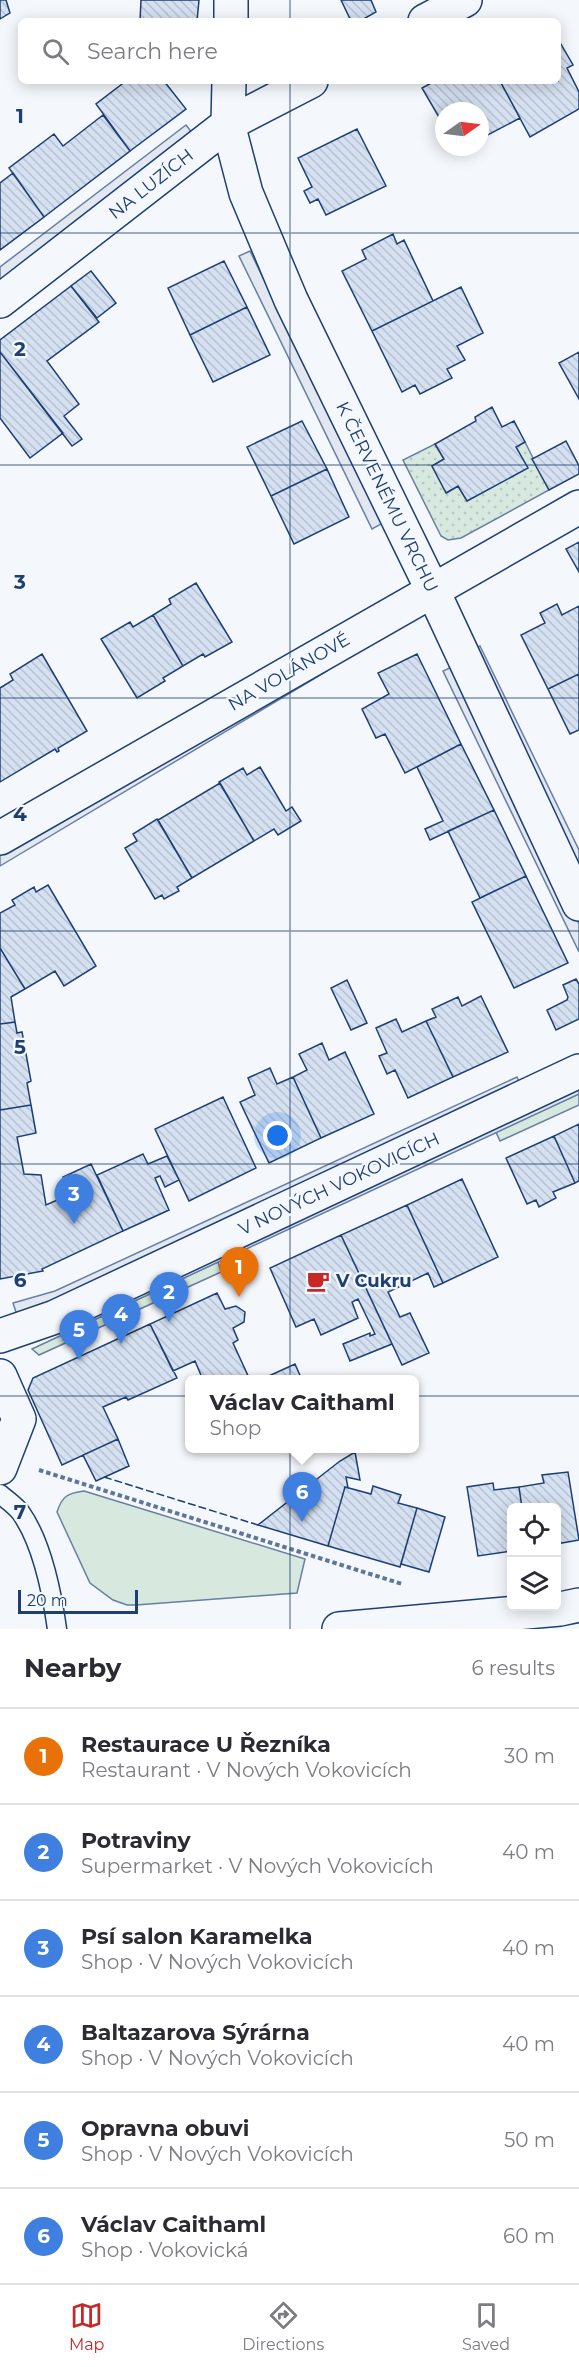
<!DOCTYPE html>
<html lang="en">
<head>
<meta charset="utf-8">
<style>
	body { margin:0; font-family:Montserrat,sans-serif; background:#f2f2f3; color:#2b2b33 }
	.controls { position:absolute; right:18px; bottom:18px; display:grid; overflow:hidden; border-radius:9px; box-shadow:0 3px 15px #0003 }
	.controls button { width:54px; height:54px; display:grid; place-items:center; padding:0; border:0; border-bottom:2px solid #e1e1e2; background:#fff; color:#2b2b33; font:30px sans-serif }
	.compass { position:absolute; left:435px; top:102px; width:54px; height:54px; border-radius:50%; background:#fff; box-shadow:0 3px 15px #0003; rotate:76deg }
	.scale { position:absolute; left:18px; bottom:15px; width:120px; box-sizing:border-box; padding-left:6px; border:3px solid #1d3f73; border-top:0; font-size:16px; line-height:21px; white-space:nowrap; color:#1d3f73; -webkit-text-stroke:4px #f4f7fb; paint-order:stroke }
	.you { position:absolute; left:278px; top:1136px; width:21px; height:21px; margin:-15px; border:4px solid #fff; border-radius:50%; background:#1a73e8; box-shadow:0 0 0 9px #1a73e833 }
	.badge { display:grid; place-items:center; width:39px; height:39px; border-radius:50%; background:#c62828; color:#fff; font-size:20px; font-weight:700 }
	.pin { position:absolute; translate:-50% -50px; filter:drop-shadow(0 2px 3px #0008) }
	.pin::after { content:''; position:absolute; top:32px; width:21px; height:18px; background:inherit; clip-path:polygon(0 0,100% 0,50% 100%) }
	.popup { position:absolute; left:185px; top:1375px; width:234px; height:78px; box-sizing:border-box; display:grid; place-content:center; border-radius:9px; background:#fff; filter:drop-shadow(0 2px 4px #0005); font-size:20px; white-space:nowrap; color:#7c7c81 }
	.popup b { font-size:22px; color:#2b2b33 }
	.popup::after { content:''; position:absolute; left:50%; top:100%; margin-left:-12px; border:12px solid transparent; border-top-color:#fff }
	.list { margin:0; padding:0; list-style:none }
	h2 { display:flex; justify-content:space-between; align-items:center; height:78px; margin:0; padding:0 24px; font-size:26px }
	h2 small { font-size:20px; font-weight:400; color:#7c7c81 }
	.list li { display:grid; grid-template-columns:39px 1fr auto; gap:18px; align-items:center; box-sizing:border-box; height:96px; padding:0 24px; border-top:2px solid #e1e1e2 }
	.list b { display:block; font-size:22px; white-space:nowrap }
	.list p { margin:0; font-size:20px; white-space:nowrap; color:#7c7c81 }
	.list em { font-size:20px; font-style:normal; color:#7c7c81 }
	.icon { flex:none; width:33px; height:33px; fill:none; stroke:currentColor; stroke-width:2; stroke-linecap:round; stroke-linejoin:round }
	.map { position:relative; flex:none; width:579px; height:1629px; overflow:hidden }
	.search { position:absolute; background:#fff; box-shadow:0 3px 15px #0003; left:18px; right:18px; top:18px; height:66px; display:flex; align-items:center; gap:15px; box-sizing:border-box; padding:0 21px; border-radius:9px; color:#7c7c81; font-size:22px }
	.sheet { height:654px; background:#fff }
	nav { display:flex; justify-content:space-around; align-items:center; box-sizing:border-box; height:84px; border-top:2px solid #e1e1e2; background:#fff; font-size:16px; color:#7c7c81 }
	nav a { display:grid; justify-items:center; gap:3px }
	nav .on { color:#c62828 }
	.map>svg:first-child { display:block }
	.grass { fill:#d7e8df; stroke:#687fa3; stroke-width:1.5 }
	.garden { fill:url(#garden-dots); stroke:#687fa3; stroke-width:1.5 }
	.parking { fill:#e3e8f0; stroke:#687fa3; stroke-width:1.5 }
	.building { fill:url(#building-back-hatch); stroke:#1d3f73; stroke-width:1.5 }
	.lines { fill:none; stroke-linecap:round; stroke-linejoin:round }
	.lane-casing { stroke:#1d3f73; stroke-width:21 }
	.street-casing { stroke:#1d3f73; stroke-width:36 }
	.path { stroke:#5e769c; stroke-width:4; stroke-dasharray:4.5 3; stroke-linecap:butt }
	.lane { stroke:#f4f7fb; stroke-width:18 }
	.street { stroke:#f4f7fb; stroke-width:33 }
	.fence { stroke:#1d3f73; stroke-width:1.5; stroke-dasharray:8 3; stroke-linecap:butt }
	.grid { fill:none; stroke:#1d3f73; stroke-width:1.5; stroke-opacity:0.55 }
	.labels { text-anchor:middle; stroke-width:4.5; stroke-linejoin:round; paint-order:stroke }
	.street-label { font-size:18px; fill:#1d3f73; stroke:#f4f7fb }
	.poi-label { font-size:18px; font-weight:bold; fill:#1d3f73; stroke:#f4f7fb; text-anchor:start }
	.grid-label { font-size:20px; text-anchor:middle; font-weight:bold; fill:#1d3f73; stroke:#f4f7fb; stroke-width:4.5; stroke-linejoin:round; paint-order:stroke }
</style>
</head>
<body>
<div class="map">
<svg width="579" height="1629" viewBox="0 0 579 1629">
	<defs>
		<pattern id="garden-dots" width="8" height="8" patternUnits="userSpaceOnUse" patternTransform="scale(1.5)"><rect width="8" height="8" fill="#d7e8df"/><path d="M2 2h.1M6 6h.1" fill="none" stroke="#b8c8c3" stroke-width="1.8" stroke-linecap="round"/></pattern>
		<pattern id="building-back-hatch" width="6" height="6" patternUnits="userSpaceOnUse" patternTransform="scale(1.5)"><rect width="6" height="6" fill="#d5e0f0"/><path d="M-1 5l2 2M0 0l6 6M5-1l2 2" fill="none" stroke="#b6c1d1"/></pattern>
	</defs>
	<rect width="100%" height="100%" fill="#f4f7fb"/>
	<path class="grass" d="M579,1094V1105L500,1141L496,1132Z
		M218,1262L221,1272L39,1355L32,1349Z
		M84,1491L305,1559L297,1593L136,1605H127L113,1600L90,1583L57,1512C62,1496 68,1493 84,1491Z"/>
	<path class="garden" d="M525,442L549,490L461,538L448,540L441,536L403,460L435,444L444,459L432,466L447,493L458,486L467,501L527,468L516,447Z"/>
	<path class="parking" d="M186,125L193,134L0,283V267Z
		M250,251L383,523L372,529L239,256Z
		M480,646L579,850V877L469,651Z
		M320,660L327,671L0,866V852Z
		M454,666L579,924V952L443,671Z
		M517,1077L522,1088L63,1302L17,1315L13,1303L55,1291Z
		M579,1083V1094L68,1332L63,1321Z"/>
	<path class="building" d="M0,0H6L10,13L0,19Z
		M141,0H199L197,21H140Z
		M341,0H371L376,12L360,21H351Z
		M558,39L573,65L567,68L579,92V109L530,137L500,81H558Z
		M126,81H164L186,109L130,151L96,104Z
		M435,81H500L520,118L480,139V111H444L443,124L422,88Z
		M103,115L130,151L44,217L9,168L54,134L63,146Z
		M357,129L386,186L326,215L318,199L310,203L304,191L312,187L298,158Z
		M13,173L44,217L0,250V183Z
		M393,234L397,244L404,240L433,301L372,331L342,271L366,259L362,250Z
		M224,261L247,307L190,335L168,288Z
		M91,271L116,303L97,318L71,286Z
		M71,286L99,322L47,361L79,404L64,416L82,439L72,446L0,352V340Z
		M461,287L483,333L457,346L465,360L447,369L452,378L420,394L415,385L402,392L372,331Z
		M247,307L270,355L213,382L190,335Z
		M0,352L63,433L30,458L0,418Z
		M579,352V399L559,363Z
		M492,407L502,427L514,421L525,442L516,447L528,468L467,501L458,486L446,493L432,466L444,459L435,444L476,421L475,417Z
		M302,421L327,469L271,496L247,447Z
		M566,441L579,466V474L549,490L532,459Z
		M327,469L349,517L294,544L271,496Z
		M579,542V572L566,549Z
		M196,583L232,642L205,657L203,654L183,666L153,615L171,604L169,599Z
		M557,604L562,615L579,606V674L548,689L521,635L545,623L540,613Z
		M153,615L183,666L163,678L165,681L137,698L101,639L130,622L133,627Z
		M42,654L87,731L58,748L59,751L57,752L55,749L0,782V688L13,680L10,674Z
		M417,654L461,744L405,773L385,734L376,738L362,709L389,694L378,673Z
		M579,674V730L570,734L548,689Z
		M461,744L494,810L430,840L425,829L443,821L417,767Z
		M260,767L286,811L292,807L301,821L278,835L274,829L254,841L219,782L243,768L247,775Z
		M220,783L254,841L192,878L158,820Z
		M494,810L526,876L480,898L448,831Z
		M157,819L192,878L177,887L179,891L164,899L162,895L155,899L125,848L137,841L133,834Z
		M526,876L568,963L514,988L472,902Z
		M48,885L96,966L64,986L55,971L25,989L0,948V913L15,905L12,900L34,887L36,892Z
		M0,948L25,989L11,997L15,1022L0,1024Z
		M576,979L579,984V1019L556,1030L547,1010L567,1000L568,997L563,985Z
		M347,980L367,1023L351,1030L331,988Z
		M481,996L508,1052L453,1077L426,1021L436,1017L432,1009L458,997L462,1006Z
		M396,1019L402,1032L426,1021L453,1077L408,1098L395,1070L387,1074L379,1056L387,1053L376,1028Z
		M15,1022L17,1033L22,1032L31,1081L27,1083L31,1105L0,1110V1024Z
		M322,1043L329,1060L345,1052L374,1114L321,1138L293,1077L307,1070L299,1054Z
		M270,1068L277,1084L293,1077L321,1138L269,1163L240,1102L255,1095L248,1078Z
		M223,1097L256,1168L189,1201L155,1129Z
		M31,1105L36,1133L17,1137L24,1174L41,1175L46,1205L71,1194L63,1177L91,1164L123,1231L42,1269L43,1271L0,1279V1110Z
		M579,1124V1181L575,1183L554,1136Z
		M554,1136L575,1183L553,1192L556,1198L539,1207L536,1200L527,1204L506,1158Z
		M143,1154L148,1164L167,1156L179,1180L165,1187L160,1176L155,1178L169,1210L123,1231L97,1175Z
		M462,1179L498,1257L443,1283L407,1205Z
		M407,1205L443,1283L434,1287L428,1273L388,1292L400,1317L410,1313L429,1353L402,1365L341,1235Z
		M341,1235L392,1344L350,1361L343,1344L370,1333V1336L375,1334L358,1299L352,1302L358,1318L321,1335L314,1319L296,1327L270,1268Z
		M217,1293L225,1309L236,1306L245,1312L244,1322L233,1328L238,1340L233,1343L250,1380H203L195,1361L173,1371L150,1324Z
		M150,1324L177,1378L128,1400L126,1397L103,1407L118,1439L62,1465L28,1390L33,1378Z
		M295,1364L302,1380H260Z
		M118,1439L129,1466L96,1481L83,1455Z
		M355,1452L360,1480L346,1477L348,1488L345,1487L328,1546L258,1525L340,1461Z
		M568,1472L579,1540L556,1544V1508H522L519,1487L544,1483L542,1475Z
		M493,1483L494,1490L519,1487L522,1508H512V1551L478,1556L467,1487Z
		M373,1486L401,1495L398,1503L417,1508L400,1567L328,1546L345,1487L371,1494Z
		M417,1508L445,1517L429,1572L401,1564Z"/>
	<g class="lines">
		<g class="lane-casing">
			<path id="lane" d="M0,1494C7,1500 16,1506 21,1513C42,1543 52,1593 57,1629"/>
		</g>
		<g class="street-casing">
			<path id="street" d="M231,21V0
				M425,21L465,0
				M229,81L228,124L246,193L291,300L432,589L579,904
				M0,301L228,124L311,81
				M0,838L579,507
				M0,1336L55,1317L579,1071
				M0,1376L19,1419L0,1468
				M339,1629L560,1609L579,1605"/>
		</g>
		<path class="path" d="M39,1470L402,1584"/>
		<use href="#lane" class="lane"/>
		<use href="#street" class="street"/>
		<path class="fence" d="M104,1477L258,1525"/>
	</g>
	<path class="grid" d="M290,0V21M290,81V1629M0,233H579M0,465H579M0,698H579M0,931H579M0,1164H579M0,1396H579"/>
	<defs>
		<g id="cafe-bare" transform="scale(1.8)"><path d="M-5.5-4.5H6V0H3Q3 3.5 0 3.5H-2.5Q-5.5 3.5-5.5 0ZM3-3.2v2h1.7v-2ZM-6 4.5H4V6H-6Z" fill="#c62828" stroke="#f4f7fb" stroke-width="2.5" paint-order="stroke"/></g>
	</defs>
	<g fill-rule="evenodd">
		<use href="#cafe-bare" x="318" y="1281"/>
	</g>
	<g class="labels">
		<g class="street-label">
			<text transform="translate(151 184) rotate(-38)" y="6">NA LUZÍCH</text>
			<text transform="translate(387 497) rotate(64)" y="6">K ČERVENÉMU VRCHU</text>
			<text transform="translate(289 672) rotate(-30)" y="6">NA VOLÁNOVÉ</text>
			<text transform="translate(339 1184) rotate(-25)" y="6">V NOVÝCH VOKOVICÍCH</text>
		</g>
		<g class="poi-label">
			<text x="336" y="1287">V Cukru</text>
		</g>
	</g>
	<g class="grid-label">
		<text x="20" y="123">1</text>
		<text x="20" y="356">2</text>
		<text x="20" y="589">3</text>
		<text x="20" y="821">4</text>
		<text x="20" y="1054">5</text>
		<text x="20" y="1287">6</text>
		<text x="20" y="1519">7</text>
	</g>
</svg>
<div class="controls">
<button><svg class="icon" aria-label="locate" viewBox="0 0 24 24"><circle cx="12" cy="12" r="6"/><path d="M12 2v4M12 18v4M2 12h4M18 12h4"/></svg></button>
<button><svg class="icon" aria-label="layers" viewBox="0 0 24 24"><path d="M12 4l9 5-9 5-9-5zM3 14l9 5 9-5"/></svg></button>
</div>
<svg class="compass" viewBox="-18 -18 36 36"><path d="M0-13l5 13h-10z" fill="#e53935"/><path d="M0 13l5-13h-10z" fill="#7c7c81"/></svg>
<div class="scale">20 m</div>
<div class="you"></div>
<div class="pin badge" style="left:239px;top:1297px;background:#e8710a">1</div>
<div class="pin badge" style="left:169px;top:1322px;background:#3f7fe0">2</div>
<div class="pin badge" style="left:74px;top:1224px;background:#3f7fe0">3</div>
<div class="pin badge" style="left:121px;top:1344px;background:#3f7fe0">4</div>
<div class="pin badge" style="left:79px;top:1360px;background:#3f7fe0">5</div>
<div class="pin badge" style="left:302px;top:1522px;background:#3f7fe0">6</div>
<div class="popup"><b>Václav Caithaml</b>Shop</div>
<div class="search"><svg class="icon" aria-label="search" viewBox="0 0 24 24"><circle cx="10" cy="10" r="6"/><path d="M15 15l6 6"/></svg>Search here</div>
</div>
<section class="sheet">
<h2>Nearby<small>6 results</small></h2>
<ul class="list">
<li><span class="badge" style="background:#e8710a">1</span><div><b>Restaurace U Řezníka</b><p>Restaurant · V Nových Vokovicích</p></div><em>30 m</em></li>
<li><span class="badge" style="background:#3f7fe0">2</span><div><b>Potraviny</b><p>Supermarket · V Nových Vokovicích</p></div><em>40 m</em></li>
<li><span class="badge" style="background:#3f7fe0">3</span><div><b>Psí salon Karamelka</b><p>Shop · V Nových Vokovicích</p></div><em>40 m</em></li>
<li><span class="badge" style="background:#3f7fe0">4</span><div><b>Baltazarova Sýrárna</b><p>Shop · V Nových Vokovicích</p></div><em>40 m</em></li>
<li><span class="badge" style="background:#3f7fe0">5</span><div><b>Opravna obuvi</b><p>Shop · V Nových Vokovicích</p></div><em>50 m</em></li>
<li><span class="badge" style="background:#3f7fe0">6</span><div><b>Václav Caithaml</b><p>Shop · Vokovická</p></div><em>60 m</em></li>
</ul>
</section>
<nav>
<a class="on"><svg class="icon" aria-label="map" viewBox="0 0 24 24"><path d="M3 6l6-2 6 2 6-2v14l-6 2-6-2-6 2zM9 4v14M15 6v14"/></svg>Map</a>
<a><svg class="icon" aria-label="directions" viewBox="0 0 24 24"><path d="M12 3l9 9-9 9-9-9zM9 14v-3h6M13 9l2 2-2 2"/></svg>Directions</a>
<a><svg class="icon" aria-label="saved" viewBox="0 0 24 24"><path d="M7 4h10v16l-5-4-5 4z"/></svg>Saved</a>
</nav>
</body>
</html>
